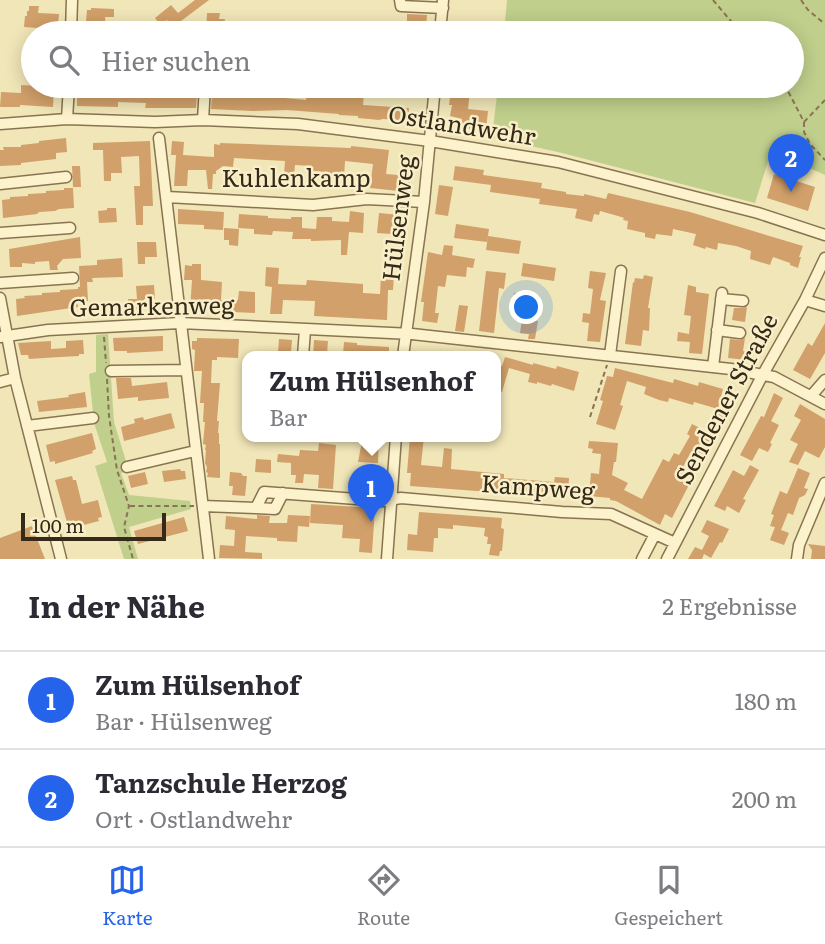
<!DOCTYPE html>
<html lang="de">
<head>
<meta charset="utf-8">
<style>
	body { margin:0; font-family:Literata,serif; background:#f7f7f7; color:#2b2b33 }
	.scale { position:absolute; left:21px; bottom:18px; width:145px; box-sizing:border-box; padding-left:7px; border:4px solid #352919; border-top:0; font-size:19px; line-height:24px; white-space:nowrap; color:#352919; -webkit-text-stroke:5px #f8efc8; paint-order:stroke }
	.you { position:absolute; left:527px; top:308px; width:24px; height:24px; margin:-18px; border:5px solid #fff; border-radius:50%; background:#1a73e8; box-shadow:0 0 0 10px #1a73e833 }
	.badge { display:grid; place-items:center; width:46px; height:46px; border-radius:50%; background:#2563eb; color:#fff; font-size:23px; font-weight:700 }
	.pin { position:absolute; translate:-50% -58px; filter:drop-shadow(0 2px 4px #0008) }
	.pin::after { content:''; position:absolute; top:37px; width:24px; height:21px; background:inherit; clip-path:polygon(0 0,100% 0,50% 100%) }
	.popup { position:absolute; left:242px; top:351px; width:259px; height:91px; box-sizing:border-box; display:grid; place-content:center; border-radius:14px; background:#fff; filter:drop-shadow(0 2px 5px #0005); font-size:23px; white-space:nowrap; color:#7c7c81 }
	.popup b { font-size:26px; color:#2b2b33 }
	.popup::after { content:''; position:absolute; left:50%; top:100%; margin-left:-14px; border:14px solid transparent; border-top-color:#fff }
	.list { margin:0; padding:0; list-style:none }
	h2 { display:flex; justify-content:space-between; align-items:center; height:91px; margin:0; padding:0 28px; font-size:30px }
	h2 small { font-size:23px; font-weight:400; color:#7c7c81 }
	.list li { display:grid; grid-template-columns:46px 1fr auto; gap:21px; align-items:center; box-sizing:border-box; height:98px; padding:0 28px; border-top:2px solid #e1e1e2 }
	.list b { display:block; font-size:26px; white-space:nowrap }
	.list p { margin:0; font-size:23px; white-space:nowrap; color:#7c7c81 }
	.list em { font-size:23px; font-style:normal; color:#7c7c81 }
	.icon { flex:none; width:38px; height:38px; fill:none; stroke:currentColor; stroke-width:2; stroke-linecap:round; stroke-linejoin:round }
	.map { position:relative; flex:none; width:825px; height:559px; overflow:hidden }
	.search { position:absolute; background:#fff; box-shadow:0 4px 18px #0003; left:21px; right:21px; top:21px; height:77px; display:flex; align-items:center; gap:18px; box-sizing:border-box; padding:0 24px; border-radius:38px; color:#7c7c81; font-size:26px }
	.sheet { height:287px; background:#fff }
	nav { display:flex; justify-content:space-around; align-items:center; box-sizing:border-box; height:98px; border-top:2px solid #e1e1e2; background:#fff; font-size:19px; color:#7c7c81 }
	nav a { display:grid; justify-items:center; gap:4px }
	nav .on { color:#2563eb }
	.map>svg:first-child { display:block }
	.green { fill:#c0cf8c }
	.building { fill:#d2a06a }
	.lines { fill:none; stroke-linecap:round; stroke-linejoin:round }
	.minor-casing { stroke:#887452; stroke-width:13 }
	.path { stroke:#887452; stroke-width:2; stroke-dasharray:5 3.5; stroke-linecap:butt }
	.minor { stroke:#fcf2cb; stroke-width:10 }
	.labels { text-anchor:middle; stroke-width:5; stroke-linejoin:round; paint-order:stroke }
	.street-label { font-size:24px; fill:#352919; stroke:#f8efc8 }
</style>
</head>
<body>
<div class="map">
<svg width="825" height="559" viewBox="0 0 825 559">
	<rect width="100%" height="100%" fill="#f1e6b8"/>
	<path class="green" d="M507,0H825V175L803,165L770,155L755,203L562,153L492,137L498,86H792V33H504Z
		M108,334L114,422L129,471L121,473L129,495L190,501L191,509L129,527L138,559H124L95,466L107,462L94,423L89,374L96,372V335Z"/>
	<path class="building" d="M195,0H209L173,27L167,20L160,25L155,18L171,5L178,13Z
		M29,6H39L38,13L59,14L58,26H48L47,33H37V28L24,27L25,16H27V11H29Z
		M91,8L114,9V17H105L106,33H91L90,21H86L87,10H91Z
		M207,13H220L219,19H225L224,24H245V26L260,29V33H206Z
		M407,14L427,15L426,28L415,26V33H407Z
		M330,22H337V33H300V24L330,26Z
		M21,85L54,87L53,107L20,105V107H0L1,92L21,93Z
		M123,86L151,88L152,86H195V95H197L196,108H145L146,103L118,102V107L77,106V91L118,94V89H123Z
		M223,86H256V95L273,96L275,92L280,90L283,92L285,98L306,100L307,86L319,87L318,94L353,96V94H364L363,105L409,108L408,121L383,119L379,120L358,118V116L339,115V114L287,110L252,111L211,109L212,96H222Z
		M451,89L470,91L468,109L488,111L486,130L469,129V126H462V119L450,116L452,105H449Z
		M66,138L67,152L56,153V159L21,163V165L0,166V150H4L3,147H21V145L39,143V141Z
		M150,141L153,206H143V225H136L134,186H140L139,156L121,157L122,173H111V181H104L103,150H93V143Z
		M172,141L184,142L183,155L214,157V144L220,145V143L351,148V146L389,150L386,174L410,176L408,192L370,188L373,164L345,161L344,177L327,175V172L311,171V166L295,165L293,188H283L285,161L234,158L233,167L223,166L216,171V174H213L212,189H208L206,170H188L187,186H174L176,155H171Z
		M72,166H80L81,187H73Z
		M455,166L484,170L483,175L542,183L541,188L566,192V194L584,196V194L606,199L608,193L690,212L803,246L799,257H801L798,268L790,265V263L773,257L770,265L750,259L751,251L736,246L718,243L717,250L706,247L705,249L693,245L696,234L673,229L672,236L656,234L655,239L645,237V233L627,229L628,221L623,220L624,218L618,216L600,211L599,215L594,214L592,222L575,218L577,209L539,204L540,199L490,192L491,185L453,180Z
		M774,174L815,187L808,211L767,198Z
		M439,185L453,187L448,216L435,214Z
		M64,188H73L74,208L59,209L55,211L39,212L37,214L3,218L2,200L10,199V197L28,196V194L46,193V191L64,190Z
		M107,208H116L117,222L99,223L98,211L107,210Z
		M178,209L224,212L223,230L204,229V225L178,224Z
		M350,211L364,213L363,233L349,232L347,255H341V240L311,241V239H292L293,232L273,231L272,235L254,234V229L238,228L239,214L268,216V218L291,219V217H302V228L316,229L317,217H332V221L349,222Z
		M379,213L400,215L399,223L393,222L391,234L377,233Z
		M456,224L489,229L487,242L454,238Z
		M224,228L239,229L238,246L229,245V240H224Z
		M488,236L521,241L519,254L486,250Z
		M80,237L81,258L63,259L57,266L58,270H50L49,261L35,262V264L22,263V267H10L9,249Z
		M137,242H156L157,257H145V264H138Z
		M444,245L453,246L452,255L475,259L473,268L467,267L466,277L447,275L445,287L438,286L435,313H439L437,323L422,321L424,302H421L428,252L442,255Z
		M122,258L123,277L92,278L93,282H87L88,301H77L78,307L17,316L16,299L25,298L24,296L42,295V293L60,292V290L78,289V287H80L79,266L97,265V260Z
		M523,263L556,268L554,281L521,276Z
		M192,264H201V280L222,282L221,300H238L239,291L255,292V313L190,310L192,280H184L185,265L192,266Z
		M266,267L279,268L278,284L306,285L307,280L363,284V293L380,294L381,274H394L393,290H388L387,320L314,316L315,301L283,300L282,314H270L272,287L265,286Z
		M486,271L506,273L504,289L499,288L494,333L479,331Z
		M590,271L606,273L600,300L606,301L600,342L587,341L589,323L582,322L583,313L590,314L593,289L588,288Z
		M644,275L653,277L648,308H650L649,331L643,330L641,346L625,344L633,282L634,283L635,278L643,279Z
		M154,285L155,299H144L145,305L138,306V309H133V314L116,315V307L128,306V299H137L136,286Z
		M688,285L696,287V292L709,294L702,354L689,353L690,342L677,341L678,332L689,334L691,316L684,315Z
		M514,293L531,296L529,310L517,308L518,302L513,301Z
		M459,305L468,306L464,332L455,331Z
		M747,307L745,322L732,320L734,308H743Z
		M522,319L538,321L535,339H528L529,334L520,333Z
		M825,323V353L810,379L793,370L808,343L812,346Z
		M163,336V351L127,353V351H114L113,338Z
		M197,338L239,339L238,358L217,357V360H212L211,383H220L217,421H219L218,433H219V444H220V478L207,477L208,473L206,472L207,467L205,463L206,450H205L206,445L203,444L205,422H203L204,403H200L202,371H194L195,350L192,349V341H197Z
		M745,338L743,351L748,352L751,358L746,360L728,358L730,339L740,340Z
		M279,339L292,340L291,352H278Z
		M83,340L84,354H79V356L60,357L29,359L28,355H21L18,343L51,341V349L66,348V341Z
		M314,340L328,341L327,354H325V356H313Z
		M344,342L357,343V345L389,347V356L343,354Z
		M505,357L533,365V363L556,369L557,366L579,372L574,391L552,384L551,386L537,382V384L528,382L530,374L509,368L502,392L495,390V364L502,366Z
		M615,368L673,383L674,379L698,386L699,382L723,389L718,409L694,402L693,405L669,398L668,402L659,400L644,394L646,387L627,381L620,405L623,406L615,430L596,424L603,401L600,400L607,376L613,377Z
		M116,378H131L132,386L167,382L169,398L138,401V397L118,399Z
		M85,392L87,407L39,412L37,401L69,397L68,395Z
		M774,393L783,398L771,421L779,425L770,443L772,444L768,452L759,448L752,461L740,455L761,416L764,417Z
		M800,404L825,419V447L819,458L805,451L798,465L789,462L798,444L790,440L801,420L794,416Z
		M716,411L724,415L705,455L700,453L699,456L691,452L682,469L686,471L683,477L691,481L672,518L665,514L660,525L616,501L610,500V498L589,496L591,473L599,474L601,454L592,453L593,449L588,448L589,441L618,443L616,462H614L612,475L628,483L624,490L642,499L663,459L669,462L674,453L679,455L690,436L687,434L692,424L706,431Z
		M171,413L175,428L124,441L121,427L135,423L134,419L143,417L144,420Z
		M92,433L96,449L92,451L93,453L55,464V461L50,462L46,445Z
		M363,436H379L378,463L358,462Z
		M410,436H424L421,465L442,467L444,448L452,449L451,469L504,474V478L554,482L555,477L569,478L568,494L491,489L490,492L410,486L411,473H407Z
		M319,443L336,445L333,489L318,488L319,475L304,474L303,483H295L296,475H291V463L277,462L278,454L299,456L300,450L318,451Z
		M256,459L271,460V473L255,472Z
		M750,465L759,470L743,499L746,500L739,513L727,506L725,511L714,506L733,470L744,476Z
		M798,468L810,473L804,488L808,489L805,495L799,498L793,515L788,513L781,530L789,533L784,545L770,540L775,527L770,526L774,515L771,514L780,491L787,494Z
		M180,469L181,471H185L186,479L164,482L162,471Z
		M145,472L148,484L131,488L128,476Z
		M230,472L241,473L243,476H247L245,496L232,495L233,486H229Z
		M72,476L73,480H76L82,504L98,500L102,517L98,518L99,521L72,528V525L68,526L55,480Z
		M356,477L377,478V491L365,490V486L356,485Z
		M311,504L375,508L372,553L359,552L360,539L342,538L343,525L310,523Z
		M419,512L502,518L501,528L504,529L502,551H500L499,556L489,555L491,544H487L488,537L484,536L485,528L453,525V529L438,528V538H434L433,552L407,550L408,534L417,535Z
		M257,515L270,516L269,523H287L288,515L310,516L309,527L298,526L297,542L277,541V538L246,536L245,552L262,553V559L219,558L220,545L234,546L235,530L225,529L226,516L257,519Z
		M184,517L188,531L138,544L134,531Z
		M707,520L729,529L722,543L720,542L711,558L704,554L702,559H688L695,547L702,550L709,536L701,532Z
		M32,526L45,559H0V538Z
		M808,544L825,546V559H811L812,550Z"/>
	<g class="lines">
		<g class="minor-casing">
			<path id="minor" d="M400,0L401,6L443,8
				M71,33L72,0
				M440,33L443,0
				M67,119L69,86
				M203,120L205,86
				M0,124L67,119L155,122L203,120L298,124L430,141L558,162L758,213L825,235
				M159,138L209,559
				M0,184L66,177
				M167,197L313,205L367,199L424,202
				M0,233L70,228
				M0,283L73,278
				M0,298L15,378L61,559
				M721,299L743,301
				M805,300L825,306
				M717,330L740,333
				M0,337L48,330L180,323L412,334L731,369L774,377L825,404
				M610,355L621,271
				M303,356L305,330
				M403,356L424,202L435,86
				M713,367L722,293
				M111,371L186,370
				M0,382L15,378
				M811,396L825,380
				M27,426L93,418
				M127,467L195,451
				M203,506L256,508L264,492L383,501L401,498L562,512L611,514L675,543
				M256,508L275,509L283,493
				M387,559L396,436
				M642,559L655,534
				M667,559L762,376L805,300L825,258
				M797,559L799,545L825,483"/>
		</g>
		<path class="path" d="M713,0L741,33
			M801,0L808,10L825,24
			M782,86L789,93L804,122V132L810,144L825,160
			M804,122L825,100
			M104,337L106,363
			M107,379L109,416L117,470L129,506L124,527L133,559
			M590,417L607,365
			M130,506H194"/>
		<use href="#minor" class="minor"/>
	</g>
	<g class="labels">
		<g class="street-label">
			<text transform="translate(462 126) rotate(9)" y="8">Ostlandwehr</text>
			<text x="296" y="187">Kuhlenkamp</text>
			<text transform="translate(399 218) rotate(-83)" y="8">Hülsenweg</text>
			<text transform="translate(152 307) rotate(-1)" y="8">Gemarkenweg</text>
			<text transform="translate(727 399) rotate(-62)" y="8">Sendener Straße</text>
			<text transform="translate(538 488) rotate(4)" y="8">Kampweg</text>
		</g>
	</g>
</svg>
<div class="scale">100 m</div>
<div class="you"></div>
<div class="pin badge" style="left:371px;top:522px">1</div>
<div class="popup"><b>Zum Hülsenhof</b>Bar</div>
<div class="pin badge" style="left:791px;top:192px">2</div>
<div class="search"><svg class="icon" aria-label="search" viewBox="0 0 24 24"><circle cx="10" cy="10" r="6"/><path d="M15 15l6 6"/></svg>Hier suchen</div>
</div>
<section class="sheet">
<h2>In der Nähe<small>2 Ergebnisse</small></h2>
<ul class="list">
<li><span class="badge">1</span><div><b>Zum Hülsenhof</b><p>Bar · Hülsenweg</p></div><em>180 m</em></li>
<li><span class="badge">2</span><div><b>Tanzschule Herzog</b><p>Ort · Ostlandwehr</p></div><em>200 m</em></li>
</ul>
</section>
<nav>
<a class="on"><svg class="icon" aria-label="map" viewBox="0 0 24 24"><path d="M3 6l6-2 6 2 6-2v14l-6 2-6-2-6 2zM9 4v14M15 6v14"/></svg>Karte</a>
<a><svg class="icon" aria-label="directions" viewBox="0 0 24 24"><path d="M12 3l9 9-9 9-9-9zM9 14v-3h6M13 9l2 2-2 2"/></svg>Route</a>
<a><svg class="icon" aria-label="saved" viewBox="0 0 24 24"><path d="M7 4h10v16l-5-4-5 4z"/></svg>Gespeichert</a>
</nav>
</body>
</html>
